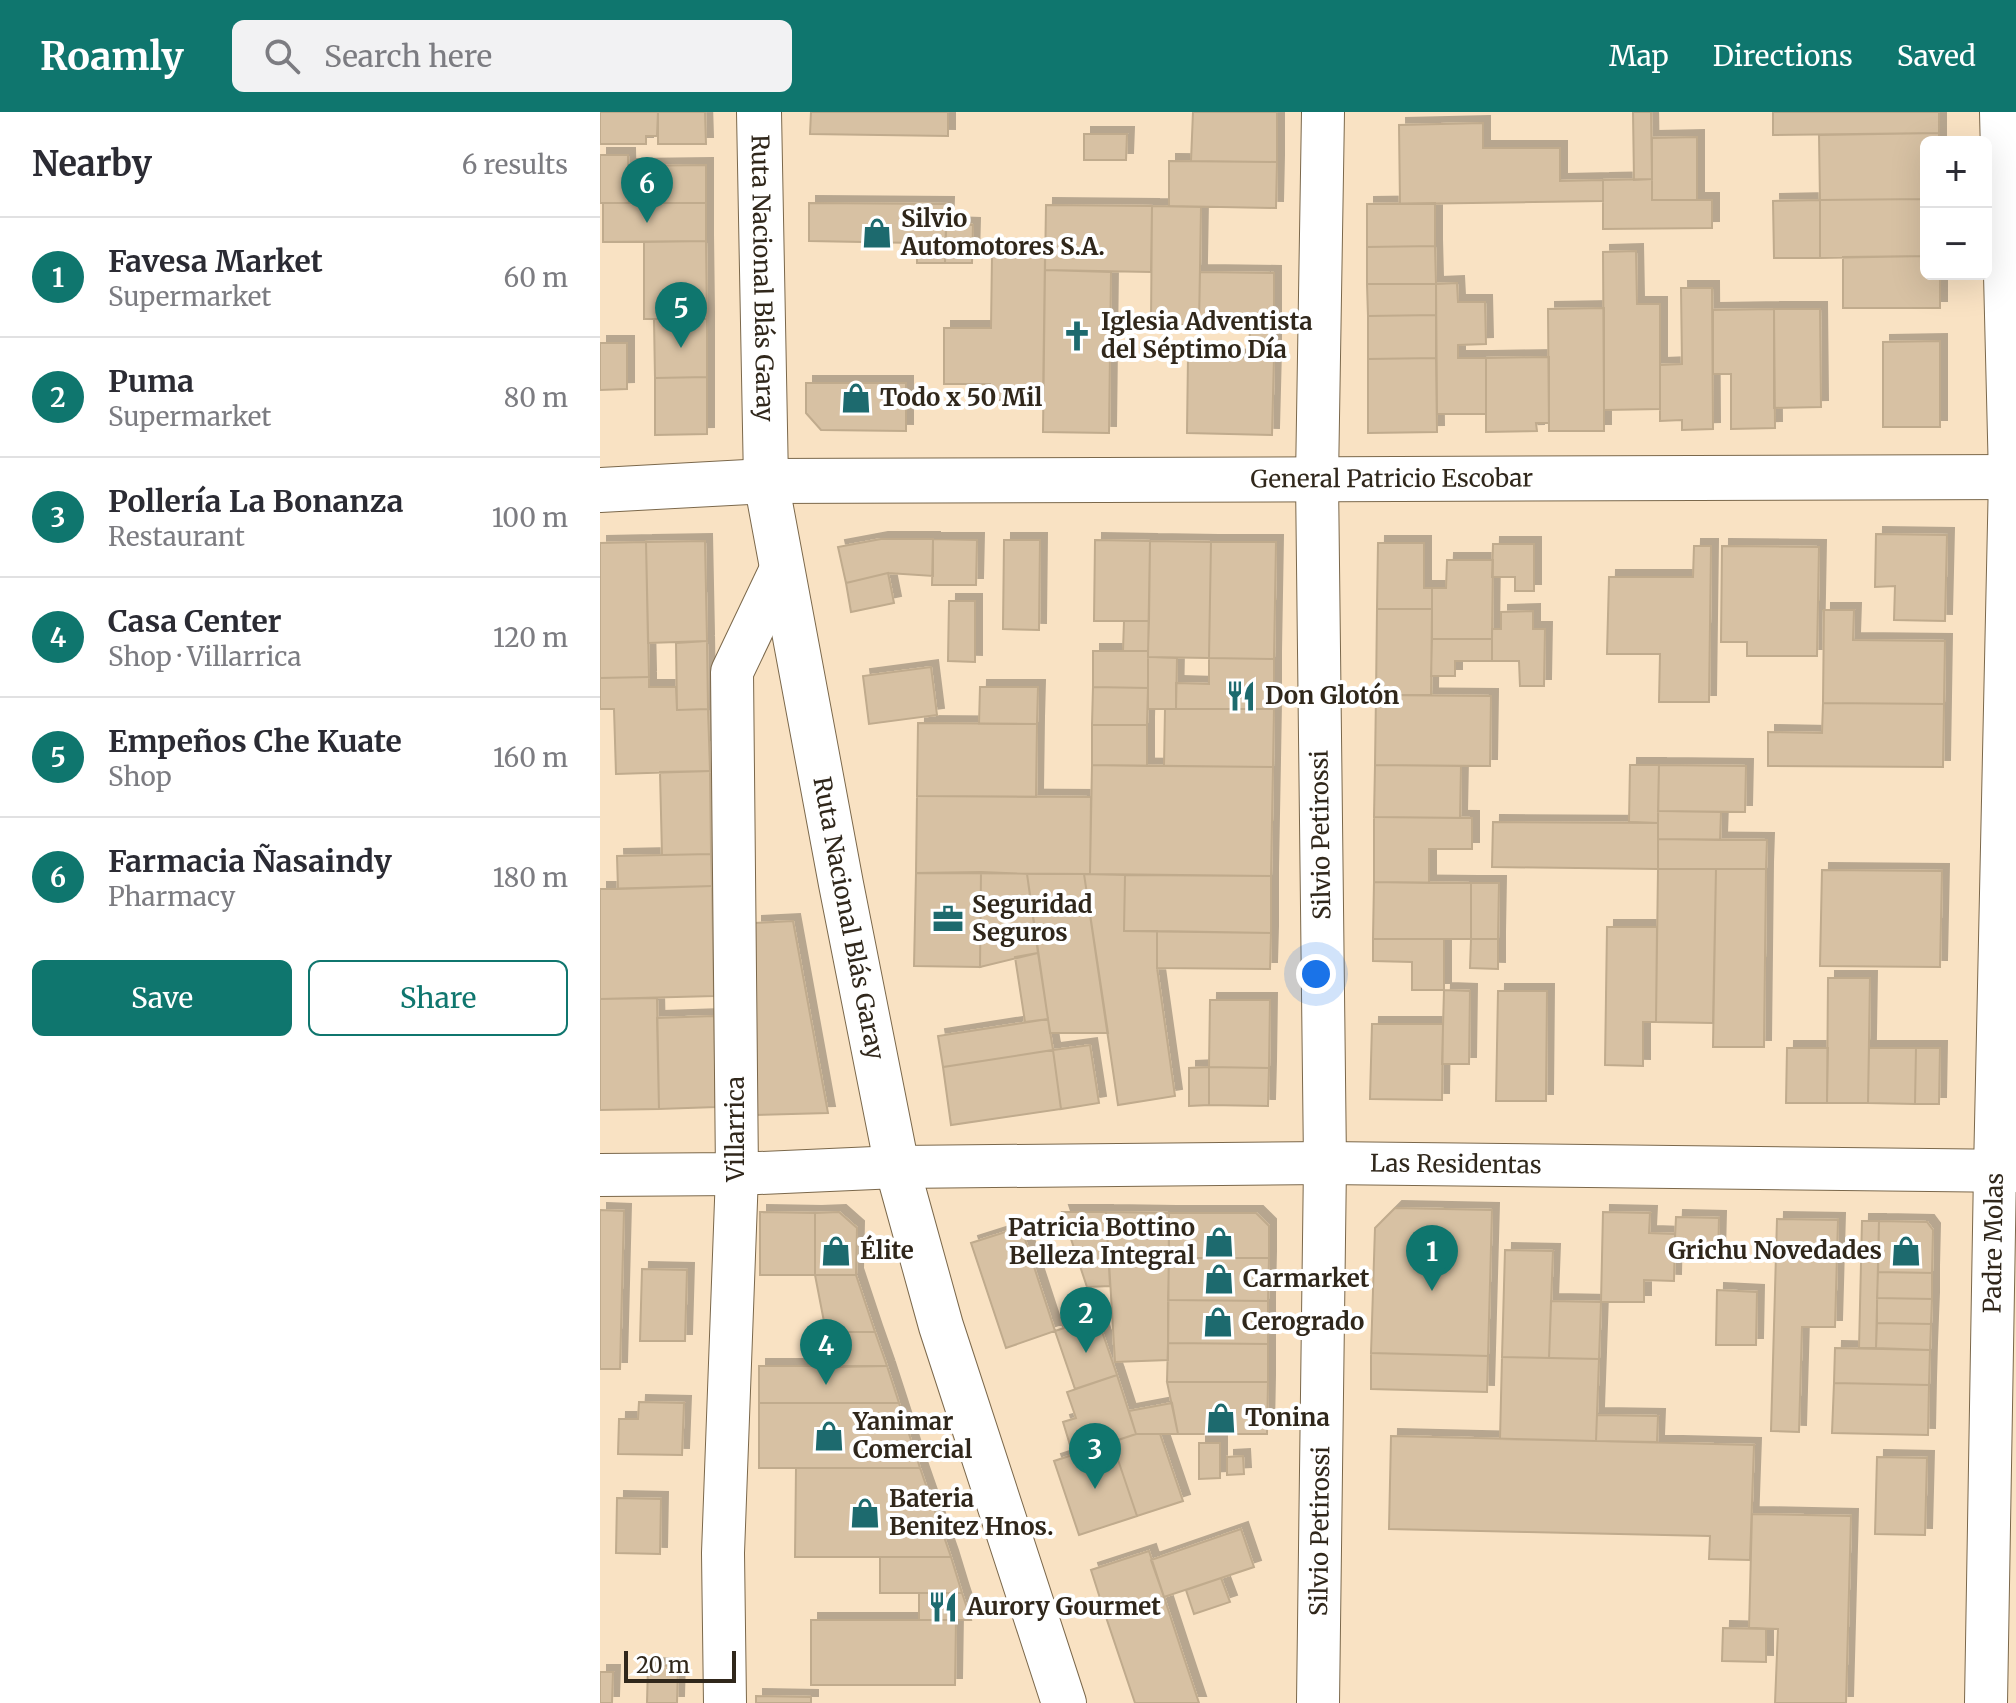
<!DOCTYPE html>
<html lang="en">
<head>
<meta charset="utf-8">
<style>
	body { margin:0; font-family:Merriweather,serif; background:#f2f2f3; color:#2b2b33 }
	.controls { position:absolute; right:24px; top:24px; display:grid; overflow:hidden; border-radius:12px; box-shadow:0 8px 32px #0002 }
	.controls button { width:72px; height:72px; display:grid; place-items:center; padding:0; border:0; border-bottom:2px solid #e1e1e2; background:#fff; color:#2b2b33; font:40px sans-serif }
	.scale { position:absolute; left:24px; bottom:20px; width:112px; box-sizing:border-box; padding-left:8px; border:4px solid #30271b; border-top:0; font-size:22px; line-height:28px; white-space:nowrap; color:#30271b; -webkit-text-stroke:6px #fff; paint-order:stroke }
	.you { position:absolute; left:716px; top:862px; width:28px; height:28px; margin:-20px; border:6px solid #fff; border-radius:50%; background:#1a73e8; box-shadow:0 0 0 12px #1a73e833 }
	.badge { display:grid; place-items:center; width:52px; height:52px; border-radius:50%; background:#0f766e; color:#fff; font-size:26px; font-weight:700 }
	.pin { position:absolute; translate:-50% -66px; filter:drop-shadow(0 2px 4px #0008) }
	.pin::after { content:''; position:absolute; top:42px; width:28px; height:24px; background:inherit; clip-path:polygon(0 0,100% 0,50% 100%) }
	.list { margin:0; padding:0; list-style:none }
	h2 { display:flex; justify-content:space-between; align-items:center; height:104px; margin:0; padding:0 32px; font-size:34px }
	h2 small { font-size:26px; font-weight:400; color:#7c7c81 }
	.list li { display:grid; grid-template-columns:52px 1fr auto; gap:24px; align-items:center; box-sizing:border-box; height:120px; padding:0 32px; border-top:2px solid #e1e1e2 }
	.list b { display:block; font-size:30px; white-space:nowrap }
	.list p { margin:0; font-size:26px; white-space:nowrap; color:#7c7c81 }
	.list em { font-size:26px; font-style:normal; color:#7c7c81 }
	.actions { display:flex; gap:16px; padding:24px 32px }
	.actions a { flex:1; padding:18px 0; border:2px solid #0f766e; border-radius:12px; text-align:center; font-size:28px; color:#0f766e }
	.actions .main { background:#0f766e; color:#fff }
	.icon { flex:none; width:44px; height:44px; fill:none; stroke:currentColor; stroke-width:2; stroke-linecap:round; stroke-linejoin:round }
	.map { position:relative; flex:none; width:1416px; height:1591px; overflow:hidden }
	header { display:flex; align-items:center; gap:48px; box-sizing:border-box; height:112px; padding:0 40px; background:#0f766e; color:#fff }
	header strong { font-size:38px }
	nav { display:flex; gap:44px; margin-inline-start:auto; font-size:28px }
	.search { width:560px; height:72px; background:#f2f2f3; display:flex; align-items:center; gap:20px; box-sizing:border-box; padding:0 28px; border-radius:12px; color:#7c7c81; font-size:30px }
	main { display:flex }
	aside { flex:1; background:#fff }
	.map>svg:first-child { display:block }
	.building { fill:#d7c1a3; stroke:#c0ab8d; stroke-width:2; filter:url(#shadow) }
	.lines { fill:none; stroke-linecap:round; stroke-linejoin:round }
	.minor-casing { stroke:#7b684b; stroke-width:44 }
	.tertiary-casing { stroke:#7b684b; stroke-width:46 }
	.trunk-casing { stroke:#7b684b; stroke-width:46 }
	.minor { stroke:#fff; stroke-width:42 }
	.tertiary { stroke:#fff; stroke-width:44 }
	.trunk { stroke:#fff; stroke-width:44 }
	.labels { text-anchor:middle; stroke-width:8; stroke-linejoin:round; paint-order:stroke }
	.poi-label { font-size:24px; font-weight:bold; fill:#30271b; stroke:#fff; text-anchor:start }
	.street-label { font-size:24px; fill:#30271b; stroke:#fff }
</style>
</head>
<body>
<header>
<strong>Roamly</strong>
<div class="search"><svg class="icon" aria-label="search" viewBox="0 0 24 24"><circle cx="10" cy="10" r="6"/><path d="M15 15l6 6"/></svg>Search here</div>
<nav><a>Map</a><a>Directions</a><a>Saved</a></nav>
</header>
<main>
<aside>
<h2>Nearby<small>6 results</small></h2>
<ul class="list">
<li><span class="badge">1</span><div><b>Favesa Market</b><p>Supermarket</p></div><em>60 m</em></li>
<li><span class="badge">2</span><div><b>Puma</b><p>Supermarket</p></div><em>80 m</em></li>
<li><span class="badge">3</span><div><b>Pollería La Bonanza</b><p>Restaurant</p></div><em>100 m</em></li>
<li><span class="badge">4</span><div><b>Casa Center</b><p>Shop · Villarrica</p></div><em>120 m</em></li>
<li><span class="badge">5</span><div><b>Empeños Che Kuate</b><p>Shop</p></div><em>160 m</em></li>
<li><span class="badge">6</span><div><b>Farmacia Ñasaindy</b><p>Pharmacy</p></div><em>180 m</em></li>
</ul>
<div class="actions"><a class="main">Save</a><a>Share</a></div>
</aside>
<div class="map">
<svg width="1416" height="1591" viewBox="0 0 1416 1591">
	<defs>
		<filter id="shadow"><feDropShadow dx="7" dy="-7" stdDeviation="0" flood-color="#0004"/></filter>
	</defs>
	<rect width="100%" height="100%" fill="#f9e2c3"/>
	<path class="building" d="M0,0H58L57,24H46V32H0Z
		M58,0H105L106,32H58Z
		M211,0H348V24L210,22Z
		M593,0H677V50L591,49Z
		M1033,0H1051L1052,67L1034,68Z
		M1173,0H1339V21L1173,23Z
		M883,11V36H960V69L1003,68V89L800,92L799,13Z
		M1339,21V30H1326V87L1220,88L1219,23Z
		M484,22H527L526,48H484Z
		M1097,25V88H1052V26Z
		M0,43H28L29,91H0Z
		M569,49L677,50L676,96L569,94Z
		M106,53V91H29L28,54Z
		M1052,67V88H1112V116L1003,117V68Z
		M1326,87V144L1220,146V88Z
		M1220,88V146H1174L1173,89Z
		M3,91H106V129L3,130Z
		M209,91L347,92L345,151H317V131L209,129Z
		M835,91V134L767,135V92Z
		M446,93L552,94L551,160L445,158Z
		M552,94L601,95L599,213L551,212Z
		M346,112L373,113L372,151H345Z
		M106,129L107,207H44V130Z
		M835,134L836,172H767V135Z
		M1036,139L1037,192H1060V297L1004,298L1003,140Z
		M392,143H445L443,288H390V272H344V216H391Z
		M1326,144V162H1340V196H1243V145Z
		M445,158L511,160L509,321L443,320Z
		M600,160L674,161V214L599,213Z
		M857,171L858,190H885L886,232L858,233V246H886V302H837L836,172Z
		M767,172H836V203L768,204Z
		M1081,176H1112L1113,317L1082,318V308L1060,309V253L1082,252Z
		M1004,196V319H949L948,197Z
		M1174,197L1175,316L1131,317V262H1113V198Z
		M1174,197H1220L1221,295L1174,296Z
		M836,203V246L768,247V204Z
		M54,207H107V265L55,266Z
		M650,214H674V245H649Z
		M1340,229V315H1283V230Z
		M0,231H27V277L0,278Z
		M588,244L674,245L672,323L587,321Z
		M949,245V311H936L937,319L886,320V246Z
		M836,246L837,320L768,321V247Z
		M107,265V322L55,323V266Z
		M206,271H306V319L221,318L206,301Z
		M1276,422L1347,423L1345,509L1294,508L1295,474L1275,475Z
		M281,427H333V464L288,461L246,471L238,435Z
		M333,427L377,428L376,473H332Z
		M404,428H440L439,518L403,517Z
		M495,428L550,429L549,509H494Z
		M105,429L107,529L48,531L46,430Z
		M550,429L611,430L609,546L548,545Z
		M46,430L49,565L0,566V431Z
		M611,430H676L674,547L609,546Z
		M778,431H824V476H832V497H777Z
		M893,432H934V479H915V465H892Z
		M1094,434H1111L1109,590H1059L1060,542H1007L1009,465H1093Z
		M1122,434L1219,435L1217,544H1147V530H1121Z
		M847,448H893L892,527H832V476H846Z
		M288,461L294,491L251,500L246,471Z
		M349,489H375V550L348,549Z
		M777,497H832L831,583H776Z
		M1224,498H1254L1253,528L1345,529L1344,592L1223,591Z
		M933,499V517H945L944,574H920L919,549H892V517H901V500Z
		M524,509H549L548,539H523Z
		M832,527H892V549H855V564H831Z
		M107,529L108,597L77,598L76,531Z
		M493,539H548V576L493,575Z
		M548,545L577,546L576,597H548Z
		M609,546L674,547V597H576V571L609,572Z
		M331,555L337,603L269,612L263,564Z
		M49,565V575H76L77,598L108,597L110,659L16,662L14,597H0V566Z
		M380,575H438L437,612H379Z
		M493,575L548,576L547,613H492Z
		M776,583L891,584L890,654L775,653Z
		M1223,591L1344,592L1343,655L1168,654V620L1222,621Z
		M565,597H674L673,655L564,654Z
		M318,611L437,612L436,685L317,684Z
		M492,613H547V654L492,653Z
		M492,653L673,655L671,764L490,762Z
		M775,653L861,654L860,706L774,705Z
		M1030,653H1059L1058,711L1029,710Z
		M1059,653L1146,654L1145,700L1058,699Z
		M110,659L111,742L62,743L60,660Z
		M317,684L491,685L490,762L316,761Z
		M1058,699L1121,700L1120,728L1058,727Z
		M774,705L872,706V737H829V771L774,770Z
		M893,710L1058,711V757L892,755Z
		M1058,727L1167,728L1166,757H1058Z
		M111,742L112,774L18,777L17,744Z
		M1058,757H1116L1113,911L1056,910Z
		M1116,757H1166L1164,935H1113Z
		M1222,758L1342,759L1340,855L1220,854Z
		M381,760L427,762L438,841L380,855Z
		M381,760L380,855L314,854L316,761Z
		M427,762H484L508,921H450Z
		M484,762L525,763L524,819H557V856L575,984L518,993Z
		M525,763L671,764V821L524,819Z
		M774,770L871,771V827H773Z
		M871,771H899L898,827H871Z
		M112,774L114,884L0,887V777Z
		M193,809L228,1001L155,1003V811Z
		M1007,815H1057L1056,910H1043V954L1005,953Z
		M557,819L671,821L670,857L557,856Z
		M773,827H844V878H812V850L773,849Z
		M871,827H898V857L870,856Z
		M438,841L448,907L425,910L415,845Z
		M1228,866H1270L1268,991H1227Z
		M844,878L870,879L869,952H842Z
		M898,879H947L946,989H896Z
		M57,886L59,997L0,998V887Z
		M610,888H670L669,956L609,955Z
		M114,904L116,995L59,997L57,906Z
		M448,907L453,938L343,955L338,924Z
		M772,912H843L842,988L770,987Z
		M490,933L499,991L461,997L453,938Z
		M1187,936H1228L1227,991H1186Z
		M1269,936H1316L1315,992L1268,991Z
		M1316,936H1340L1339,992H1315Z
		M453,938L461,997L351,1013L343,955Z
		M609,955V993L589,994V956Z
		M609,955L669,956L668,994L609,993Z
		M795,1096L892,1098L888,1244L771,1241L775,1116Z
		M0,1098L24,1099L20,1257H0Z
		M160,1100L215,1101V1163H160Z
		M239,1100L257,1116L256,1163H215V1101Z
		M462,1100H506L510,1174L487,1175Z
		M506,1100L569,1101L568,1248L515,1250Z
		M1003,1100L1050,1101L1049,1121L1075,1122L1074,1169L1044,1168V1190H1001Z
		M569,1101H656L669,1114V1146H569Z
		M1076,1105L1119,1106L1118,1147H1074Z
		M1177,1107L1238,1108L1235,1215H1202L1199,1320L1171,1319Z
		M1262,1109H1279L1276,1236H1259Z
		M1279,1109L1327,1110L1333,1118L1332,1161L1278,1160Z
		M421,1115L455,1219L406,1236L371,1131Z
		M905,1138L953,1139L949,1246L902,1245Z
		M569,1146H669L668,1189L568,1188Z
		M42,1157L87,1158L85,1229H40Z
		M1278,1160L1332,1161V1187L1277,1186Z
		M215,1163H256L275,1220H226Z
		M1117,1178L1157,1180L1156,1233H1116Z
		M1277,1186L1332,1187L1331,1212L1277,1211Z
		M568,1188L668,1189V1232L568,1231Z
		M951,1189L1001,1190L999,1247L949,1246Z
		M497,1205L517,1263L475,1277L455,1219Z
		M1277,1211L1331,1212L1330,1238L1276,1236Z
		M226,1220H275L287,1254L233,1255Z
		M568,1231L668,1232V1270H567Z
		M1235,1236L1330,1238L1329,1273L1234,1271Z
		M771,1241L888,1244L887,1280L771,1277Z
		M902,1245L999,1247L996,1329L900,1327Z
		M159,1254H287L299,1291H159Z
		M517,1263L536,1322L473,1343L463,1310L476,1306L467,1280Z
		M567,1270H668L667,1322H578Z
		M1234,1271L1329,1273L1328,1323L1232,1321Z
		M39,1290L84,1291L82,1343L18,1342L19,1307H38Z
		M159,1291H299L320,1356H159Z
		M572,1291L578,1322H536L529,1299Z
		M997,1303L1058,1304L1057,1330L996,1329Z
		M536,1322H560L583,1389L537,1404L512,1330Z
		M791,1324L1154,1333L1150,1448L1109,1447L1110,1424L789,1417Z
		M512,1330L537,1404L479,1423L454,1349Z
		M599,1331H620V1366L599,1367Z
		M643,1344L644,1362L627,1363V1345Z
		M1277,1345L1327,1346L1325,1423L1275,1422Z
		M196,1356H320L351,1445H195Z
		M17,1386L61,1387L60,1442L16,1441Z
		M1152,1402L1251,1404L1246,1591H1175L1178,1517L1149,1516Z
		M641,1417L654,1455L564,1485L551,1448Z
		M549,1439L564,1485L506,1505L491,1458Z
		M280,1445H351L362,1481H280Z
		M621,1466L630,1490L594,1502L586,1478Z
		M319,1481H362L371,1508H319Z
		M564,1485L582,1540L599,1591H535L506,1505Z
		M211,1508H356L355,1573H211Z
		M1123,1516L1166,1517V1550L1122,1549Z
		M48,1553L78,1554L77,1591H47Z
		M0,1560H13L12,1591H0Z
		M156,1584L211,1585V1591H156Z"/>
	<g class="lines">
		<g class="minor-casing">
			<g id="minor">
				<path id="s1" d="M0,1063L137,1062L297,1055L725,1051L1416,1059"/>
				<path d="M125,1591L123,1441L137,1062L132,560L182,455"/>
				<path id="s2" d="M718,1591L725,1051L717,367L723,0"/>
				<path id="s3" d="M1386,1591L1395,1059L1410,365L1401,0"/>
			</g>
		</g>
		<g class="tertiary-casing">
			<g id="tertiary">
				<path id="s4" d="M0,378L166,369L1416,365"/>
			</g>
		</g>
		<g class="trunk-casing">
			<g id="trunk">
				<path id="s5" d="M159,0L166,369L241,772L297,1055L341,1214L464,1591"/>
			</g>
		</g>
		<use href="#minor" class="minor"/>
		<use href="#tertiary" class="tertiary"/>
		<use href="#trunk" class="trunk"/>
	</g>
	<defs>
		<g id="shop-bare" transform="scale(2.4)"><path d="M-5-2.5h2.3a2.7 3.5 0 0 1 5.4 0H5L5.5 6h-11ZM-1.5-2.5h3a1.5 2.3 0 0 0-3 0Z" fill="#1d6a6e" stroke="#fff" stroke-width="2.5" paint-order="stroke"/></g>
		<g id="church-bare" transform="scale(2.4)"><path d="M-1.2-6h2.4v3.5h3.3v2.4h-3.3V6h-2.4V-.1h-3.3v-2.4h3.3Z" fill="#1d6a6e" stroke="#fff" stroke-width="2.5" paint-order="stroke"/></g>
		<g id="restaurant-bare" transform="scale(2.4)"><path d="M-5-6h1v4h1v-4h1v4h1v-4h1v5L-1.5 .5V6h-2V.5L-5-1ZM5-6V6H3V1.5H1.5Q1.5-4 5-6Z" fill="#1d6a6e" stroke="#fff" stroke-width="2.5" paint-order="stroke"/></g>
		<g id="office-bare" transform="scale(2.4)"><path d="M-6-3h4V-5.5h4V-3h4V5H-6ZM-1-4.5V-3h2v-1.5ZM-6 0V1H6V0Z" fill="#1d6a6e" stroke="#fff" stroke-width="2.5" paint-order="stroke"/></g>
	</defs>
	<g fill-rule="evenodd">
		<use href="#shop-bare" x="277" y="121"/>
		<use href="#church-bare" x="477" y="224"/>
		<use href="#shop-bare" x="256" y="286"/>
		<use href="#restaurant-bare" x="641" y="584"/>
		<use href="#office-bare" x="348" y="807"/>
		<use href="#shop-bare" x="619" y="1130"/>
		<use href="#shop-bare" x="236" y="1139"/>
		<use href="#shop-bare" x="1306" y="1139"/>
		<use href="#shop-bare" x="619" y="1167"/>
		<use href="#shop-bare" x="618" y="1210"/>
		<use href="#shop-bare" x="621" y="1306"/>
		<use href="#shop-bare" x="229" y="1324"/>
		<use href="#shop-bare" x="265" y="1401"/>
		<use href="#restaurant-bare" x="343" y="1495"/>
	</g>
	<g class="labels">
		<g class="poi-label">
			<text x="301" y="115">Silvio<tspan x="301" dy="28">Automotores S.A.</tspan></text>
			<text x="501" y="218">Iglesia Adventista<tspan x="501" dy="28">del Séptimo Día</tspan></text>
			<text x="280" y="294">Todo x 50 Mil</text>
			<text x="665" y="592">Don Glotón</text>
			<text x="372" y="801">Seguridad<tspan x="372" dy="28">Seguros</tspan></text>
			<text x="595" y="1124" text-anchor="end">Patricia Bottino<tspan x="595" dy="28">Belleza Integral</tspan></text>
			<text x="260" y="1147">Élite</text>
			<text x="1282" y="1147" text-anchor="end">Grichu Novedades</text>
			<text x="643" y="1175">Carmarket</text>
			<text x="642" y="1218">Cerogrado</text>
			<text x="645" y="1314">Tonina</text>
			<text x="253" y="1318">Yanimar<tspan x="253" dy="28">Comercial</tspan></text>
			<text x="289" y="1395">Bateria<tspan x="289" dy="28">Benitez Hnos.</tspan></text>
			<text x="367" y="1503">Aurory Gourmet</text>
		</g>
		<g class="street-label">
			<text dy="8" stroke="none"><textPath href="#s5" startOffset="166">Ruta Nacional Blás Garay</textPath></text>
			<text dy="8" stroke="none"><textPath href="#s4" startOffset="792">General Patricio Escobar</textPath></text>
			<text transform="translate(721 723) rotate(-91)" y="8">Silvio Petirossi</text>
			<text dy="8" stroke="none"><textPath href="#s5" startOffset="814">Ruta Nacional Blás Garay</textPath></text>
			<text transform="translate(136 1017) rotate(-90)" y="8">Villarrica</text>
			<text dy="8" stroke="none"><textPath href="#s1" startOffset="856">Las Residentas</textPath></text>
			<text dy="8" stroke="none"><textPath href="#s3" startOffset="460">Padre Molas</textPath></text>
			<text dy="8" stroke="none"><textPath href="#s2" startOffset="172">Silvio Petirossi</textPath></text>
		</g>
	</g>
</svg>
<div class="controls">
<button>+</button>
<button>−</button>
</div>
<div class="scale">20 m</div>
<div class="you"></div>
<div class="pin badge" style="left:832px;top:1179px">1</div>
<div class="pin badge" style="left:486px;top:1241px">2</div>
<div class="pin badge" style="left:495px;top:1377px">3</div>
<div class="pin badge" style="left:226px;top:1273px">4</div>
<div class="pin badge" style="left:81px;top:236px">5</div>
<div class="pin badge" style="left:47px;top:111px">6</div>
</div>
</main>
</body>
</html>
